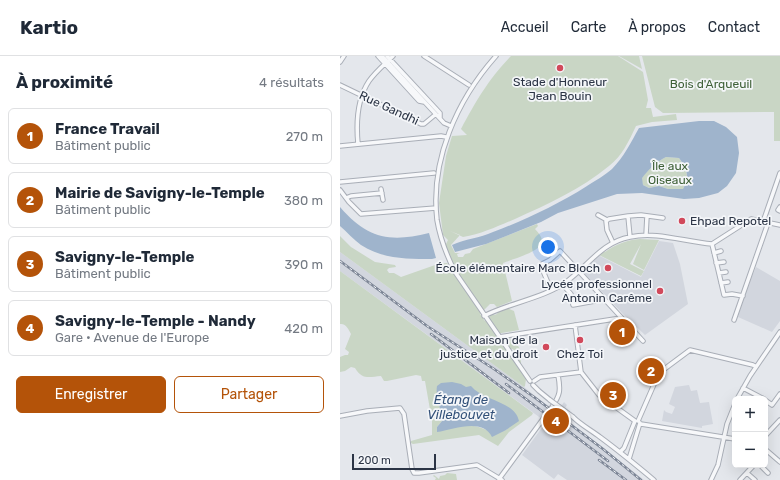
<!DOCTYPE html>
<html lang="fr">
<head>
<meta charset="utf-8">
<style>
	body { margin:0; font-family:Rubik,sans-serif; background:#f6f6f7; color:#1f2937 }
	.controls { position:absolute; right:12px; bottom:12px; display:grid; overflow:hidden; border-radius:6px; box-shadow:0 4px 16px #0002 }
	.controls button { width:36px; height:36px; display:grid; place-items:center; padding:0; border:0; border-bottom:1px solid #e0e1e3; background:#fff; color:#1f2937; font:20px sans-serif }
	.scale { position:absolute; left:12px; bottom:10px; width:84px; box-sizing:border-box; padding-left:4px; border:2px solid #2b3445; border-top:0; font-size:11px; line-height:14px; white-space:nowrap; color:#2b3445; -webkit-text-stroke:3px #f4f6f9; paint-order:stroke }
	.you { position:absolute; left:208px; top:191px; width:14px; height:14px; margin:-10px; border:3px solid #fff; border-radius:50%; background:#1a73e8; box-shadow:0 0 0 6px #1a73e833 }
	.badge { display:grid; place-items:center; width:26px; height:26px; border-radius:50%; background:#b45309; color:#fff; font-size:13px; font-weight:700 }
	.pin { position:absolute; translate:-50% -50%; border:2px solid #fff; box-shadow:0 1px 4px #0006 }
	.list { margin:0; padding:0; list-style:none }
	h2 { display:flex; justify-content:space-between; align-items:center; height:52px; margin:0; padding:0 16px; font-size:17px }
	h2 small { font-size:13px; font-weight:400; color:#747a83 }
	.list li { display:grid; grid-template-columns:26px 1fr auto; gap:12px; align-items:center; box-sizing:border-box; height:56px; margin:0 8px 8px; padding:0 8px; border:1px solid #e0e1e3; border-radius:6px }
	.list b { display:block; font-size:15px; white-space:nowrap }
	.list p { margin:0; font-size:13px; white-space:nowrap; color:#747a83 }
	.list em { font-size:13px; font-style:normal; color:#747a83 }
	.actions { display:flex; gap:8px; padding:12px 16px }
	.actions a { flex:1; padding:9px 0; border:1px solid #b45309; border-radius:6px; text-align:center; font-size:14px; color:#b45309 }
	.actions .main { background:#b45309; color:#fff }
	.map { position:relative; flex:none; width:440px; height:424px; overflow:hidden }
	header { display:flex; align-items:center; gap:24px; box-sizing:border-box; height:56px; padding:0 20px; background:#fff; border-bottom:1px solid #e0e1e3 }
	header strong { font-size:19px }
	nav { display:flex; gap:22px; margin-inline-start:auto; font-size:14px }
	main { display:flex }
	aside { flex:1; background:#fff }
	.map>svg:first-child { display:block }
	.built { fill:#d2d6de }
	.green { fill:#c9d6c5; fill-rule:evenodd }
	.water { fill:#9fb4cc; fill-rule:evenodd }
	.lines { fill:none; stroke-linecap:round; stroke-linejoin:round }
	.street-tunnel { stroke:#bfc3cb; stroke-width:3.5; stroke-dasharray:3.5 2; stroke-linecap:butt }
	.street-casing { stroke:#a9aeb7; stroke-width:5.5 }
	.street { stroke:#f7f8fa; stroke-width:3.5 }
	.rail-casing { stroke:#7d8696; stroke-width:2.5 }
	.rail { stroke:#f4f6f9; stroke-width:1; stroke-dasharray:3; stroke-linecap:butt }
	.street-bridge-casing { stroke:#a9aeb7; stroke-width:5.5; stroke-linecap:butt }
	.street-bridge { stroke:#f7f8fa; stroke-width:3.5 }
	.poi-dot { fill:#d1495b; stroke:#f4f6f9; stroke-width:1.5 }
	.labels { text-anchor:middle; stroke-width:3.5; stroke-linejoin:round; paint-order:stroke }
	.poi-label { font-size:12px; fill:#2b3445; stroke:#f4f6f9; text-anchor:end }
	.park-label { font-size:12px; fill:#3f6138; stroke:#f4f6f9 }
	.street-label { font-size:12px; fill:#2b3445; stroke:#f4f6f9 }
	.water-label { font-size:13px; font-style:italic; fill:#34527a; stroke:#f4f6f9 }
</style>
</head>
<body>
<header>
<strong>Kartio</strong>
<nav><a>Accueil</a><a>Carte</a><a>À propos</a><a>Contact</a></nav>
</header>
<main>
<aside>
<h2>À proximité<small>4 résultats</small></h2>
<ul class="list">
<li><span class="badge">1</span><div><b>France Travail</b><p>Bâtiment public</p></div><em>270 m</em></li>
<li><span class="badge">2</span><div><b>Mairie de Savigny-le-Temple</b><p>Bâtiment public</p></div><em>380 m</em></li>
<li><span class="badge">3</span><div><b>Savigny-le-Temple</b><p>Bâtiment public</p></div><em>390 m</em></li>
<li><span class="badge">4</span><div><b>Savigny-le-Temple - Nandy</b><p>Gare · Avenue de l'Europe</p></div><em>420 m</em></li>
</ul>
<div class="actions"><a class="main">Enregistrer</a><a>Partager</a></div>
</aside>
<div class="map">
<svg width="440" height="424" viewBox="0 0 440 424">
	<rect width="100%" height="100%" fill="#e4e7ec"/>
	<path class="built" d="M319,185L333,187L340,208L348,248L305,279L282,257L242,215L258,199L301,221Z
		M0,196L184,331L214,355L220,348L222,349L224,346L227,349L225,352L235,361L231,367L304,424H227L218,418L214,423L182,399L206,366L0,215Z
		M416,211L440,225V265L432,276L398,261L405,237Z
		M349,329L351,335L357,334L360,347L369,346L373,368L362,370V372L322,365L324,354L326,356L332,358L335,351L329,348L335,331Z"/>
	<path class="green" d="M171,0H278L303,16L308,44L306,52H311L313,61L336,58L337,64L312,66L296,70C289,85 282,100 269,110C241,133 208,148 175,163C158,170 142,178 123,181L110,175L120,179L111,189L115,197H120L117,198L118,201H123L125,198L130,197L133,193L197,168L198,170L195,173C198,176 203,182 202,187C199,196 173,203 163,207L172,245L157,251L154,248H150L140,258L145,265L153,257L154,259L157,258L159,254L167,252L174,255L179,274L156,278L159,284L169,282L179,291L180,297L175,296L173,293L168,294L169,300L173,297L176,298L181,305V307H175L186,323L185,330L184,331L0,196V180L11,191L35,206L55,209L56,211L49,212L47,214L49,217H54L61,221L98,208L107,207L113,214L117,209L112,207L111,201L105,190L108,184L103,179L99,147L106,100L112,80L127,79L121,73C136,45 148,24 171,0Z
		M279,0H299L302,13Z
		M302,0H440V85H434V56L323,57L315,51Z
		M326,101L339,102C347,114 350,120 343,133H328L319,130L309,132L303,129L301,122C309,113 316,106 326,101Z
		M300,183L319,184L304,214L293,208L301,188L290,208L304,215L301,220L259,199L263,195L265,196C276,188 287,184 300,183Z
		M0,215L193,357L192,359L169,376L158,390L139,379L73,388L71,387V385L92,379V365L85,325H82L81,320L76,319L47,325H44L41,320C29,321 22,324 15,312L11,311L5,315L0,316V301L5,299H8L9,296L5,293L11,278C9,274 6,267 0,268ZM126,331L144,340L173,368L166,374L150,376C134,366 115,370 97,371L102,365V359L96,338Z
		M107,417L116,418L117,424H95L96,422L93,420L94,419L99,423L100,420L105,419Z"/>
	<path class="water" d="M359,65H374L386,71L397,81L399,97L396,117L387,130L378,137L359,142L344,143L302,137L277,138L218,157L201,166L146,188L115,196L112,189C125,183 140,182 153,176C185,164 217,149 247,130C255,125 265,119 272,113C284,101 291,86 299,72ZM326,101L339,102C347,113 350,120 343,133H328L319,130L309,132L303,129L302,122C309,113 316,106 326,101Z
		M0,151C27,182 49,187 89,177L96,202L92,203C68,203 42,203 21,189C14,184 7,176 0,170Z
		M112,326L121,328L126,331L131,330C143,345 175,345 179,365L166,374L152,381C142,361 113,374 97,376V371L102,365C102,353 95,342 97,330L101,327Z"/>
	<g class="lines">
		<path class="street-tunnel" d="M203,363L212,351"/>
		<g class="street-casing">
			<path id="street" d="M38,0L79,45L84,46
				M42,0L104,67L111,70
				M47,0L100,57V62
				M84,0L129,29
				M156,0C117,44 90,104 97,164C100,182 107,200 115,216L190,325
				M0,6L4,0
				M0,29L81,68H84L96,58
				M18,88C16,67 17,43 29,25C36,15 45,8 53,0
				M0,90L101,80L106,81
				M0,126L94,117
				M41,133L43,144
				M0,134L9,146L21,158L96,152
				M6,142L11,140L42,137
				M440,151L438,154L440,155
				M258,159L267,164
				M423,166L440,117
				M306,179L307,160
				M290,181L288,160L301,159L323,162
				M273,187L267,174L266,165L269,163L288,160
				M372,188L411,163L440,169
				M372,188L384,239L392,238L403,240
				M374,197L381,195
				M376,207L384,206
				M379,217L386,216
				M381,227L388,226
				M222,228L231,238L233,249L255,245L261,240
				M211,234L201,210L202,208L210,204L220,195L303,285
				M144,260C169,247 204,242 226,226C248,210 262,186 290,181C317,175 345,186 372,188
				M394,264L428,167
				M235,269L241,316
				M159,281L281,262
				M241,316L259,339L295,365
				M194,325L200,321L241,316
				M193,329L199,335L210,344
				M403,332L424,343
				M397,343L410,320L440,276
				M425,344L432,349L440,338
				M212,351C220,339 221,335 218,319
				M0,360L27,355L60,352L64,358L72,413L74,417H79L137,409L162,424
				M233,361C241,369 251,374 260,381C279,395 296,409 314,424
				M298,365L319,317L350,294L413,309L416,311
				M301,368L395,383
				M425,380L440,364
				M425,393L440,406
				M280,396L284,392L295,365
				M289,403L300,367
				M420,409L428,417
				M407,417L415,424
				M159,423L203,363
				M371,424L378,409L387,368L395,348
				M400,424L414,409"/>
		</g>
		<use href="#street" class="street"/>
		<g class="rail-casing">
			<path id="rail" d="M0,205L87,270L154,313L194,341L263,393L301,424
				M91,278L169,337
				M166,328L268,405
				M259,404L286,424"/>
		</g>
		<use href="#rail" class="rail"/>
		<g class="street-bridge-casing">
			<path id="street-bridge" d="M210,344L233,361"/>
		</g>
		<use href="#street-bridge" class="street-bridge"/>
	</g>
	<g class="poi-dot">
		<circle cx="220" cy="12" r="4"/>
		<circle cx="342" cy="165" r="4"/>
		<circle cx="268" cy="212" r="4"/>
		<circle cx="320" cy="235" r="4"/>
		<circle cx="240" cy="284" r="4"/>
		<circle cx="206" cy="291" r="4"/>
	</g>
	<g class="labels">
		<g class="poi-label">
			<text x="220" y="30" text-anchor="middle">Stade d'Honneur<tspan x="220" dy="14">Jean Bouin</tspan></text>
			<text x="350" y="169" text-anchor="start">Ehpad Repotel</text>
			<text x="260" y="216">École élémentaire Marc Bloch</text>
			<text x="312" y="232">Lycée professionnel<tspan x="312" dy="14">Antonin Carême</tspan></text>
			<text x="198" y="288">Maison de la<tspan x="198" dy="14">justice et du droit</tspan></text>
			<text x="240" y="302" text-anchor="middle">Chez Toi</text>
		</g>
		<g class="park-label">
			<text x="371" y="32">Bois d'Arqueuil</text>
			<text x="330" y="114">Île aux<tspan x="330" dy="14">Oiseaux</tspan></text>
		</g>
		<g class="street-label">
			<text transform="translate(49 52) rotate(25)" y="4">Rue Gandhi</text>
		</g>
		<g class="water-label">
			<text x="121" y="348">Étang de<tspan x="121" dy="15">Villebouvet</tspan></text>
		</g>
	</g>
</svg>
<div class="controls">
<button>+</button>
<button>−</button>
</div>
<div class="scale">200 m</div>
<div class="you"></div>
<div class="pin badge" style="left:282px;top:276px">1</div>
<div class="pin badge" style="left:311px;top:315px">2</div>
<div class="pin badge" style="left:273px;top:339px">3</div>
<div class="pin badge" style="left:216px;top:365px">4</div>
</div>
</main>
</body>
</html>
